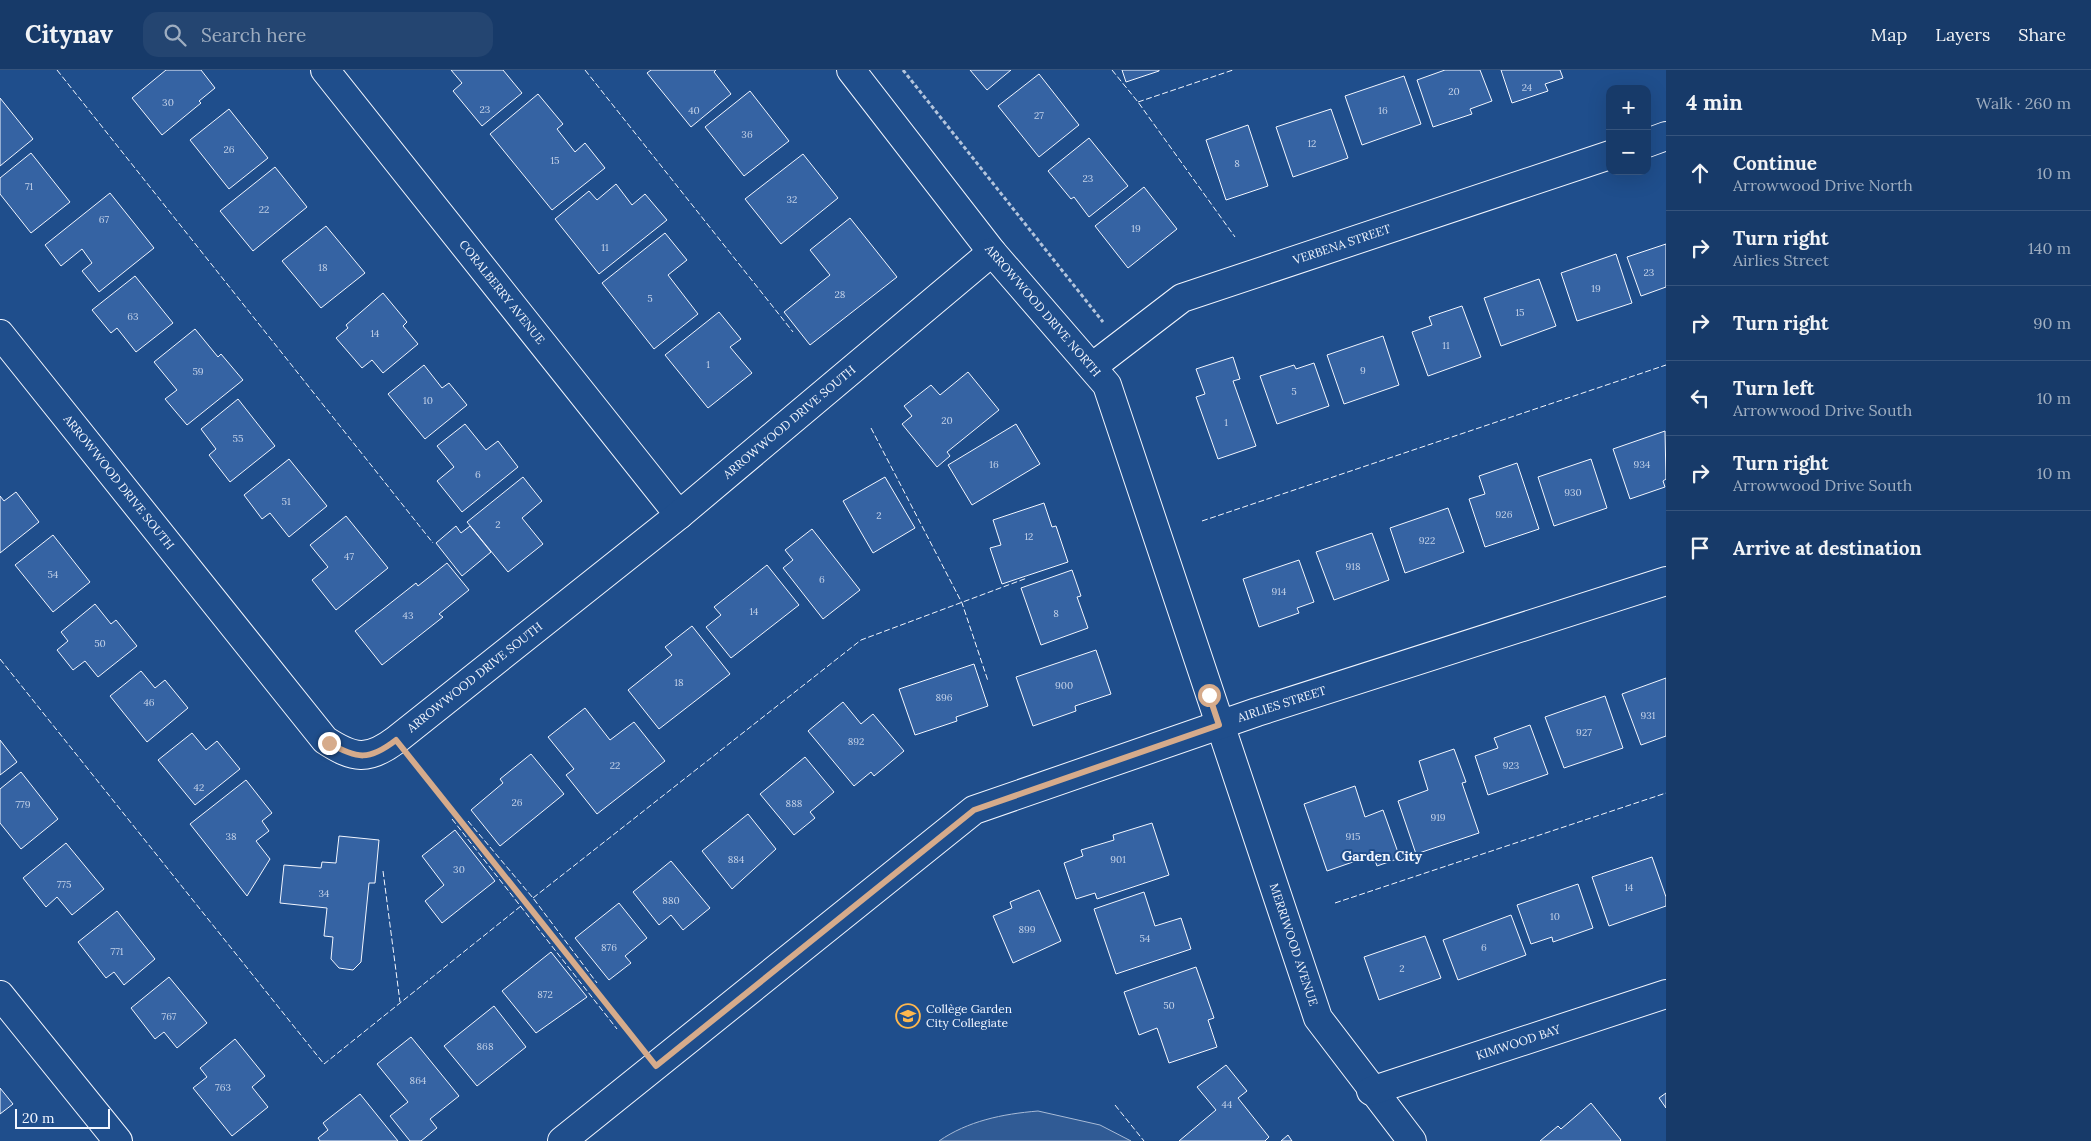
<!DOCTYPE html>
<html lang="en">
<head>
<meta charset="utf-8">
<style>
	body { margin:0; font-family:Lora,serif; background:#244571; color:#f1f3f6 }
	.controls { position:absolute; right:15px; top:15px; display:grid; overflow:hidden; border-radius:10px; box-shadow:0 5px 20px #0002 }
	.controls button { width:45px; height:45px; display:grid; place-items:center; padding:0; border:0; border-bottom:1px solid #36547d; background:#173a69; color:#f1f3f6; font:25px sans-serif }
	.scale { position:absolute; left:15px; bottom:12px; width:95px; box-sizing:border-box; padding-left:5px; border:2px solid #f2f6ff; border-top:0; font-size:14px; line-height:18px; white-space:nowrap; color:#f2f6ff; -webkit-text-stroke:4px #1f4e8c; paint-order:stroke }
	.stop { position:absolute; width:15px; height:15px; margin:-11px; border:4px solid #d6ab8b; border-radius:50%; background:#fff }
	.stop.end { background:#d6ab8b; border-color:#fff; box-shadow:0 1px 5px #0008 }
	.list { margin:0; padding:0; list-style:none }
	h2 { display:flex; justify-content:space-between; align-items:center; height:65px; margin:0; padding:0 20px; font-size:21px }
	h2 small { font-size:16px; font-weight:400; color:#9eadc0 }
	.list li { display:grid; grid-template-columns:32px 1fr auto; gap:15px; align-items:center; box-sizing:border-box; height:75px; padding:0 20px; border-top:1px solid #36547d }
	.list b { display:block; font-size:19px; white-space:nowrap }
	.list p { margin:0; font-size:16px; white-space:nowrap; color:#9eadc0 }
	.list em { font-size:16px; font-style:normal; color:#9eadc0 }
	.icon { flex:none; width:28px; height:28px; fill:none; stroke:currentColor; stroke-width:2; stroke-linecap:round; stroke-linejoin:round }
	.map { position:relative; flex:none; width:1666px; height:1071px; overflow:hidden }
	header { display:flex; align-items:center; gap:30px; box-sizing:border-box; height:70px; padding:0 25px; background:#173a69; border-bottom:1px solid #36547d }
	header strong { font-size:24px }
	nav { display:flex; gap:28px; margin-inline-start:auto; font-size:18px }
	.search { width:350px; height:45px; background:#244571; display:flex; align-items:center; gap:12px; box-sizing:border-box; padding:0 18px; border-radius:15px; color:#9eadc0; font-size:19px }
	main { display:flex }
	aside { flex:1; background:#173a69 }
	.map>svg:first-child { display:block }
	.green { fill:#305b95; stroke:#a8bbd7 }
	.building { fill:#3563a3; stroke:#f2f6ff }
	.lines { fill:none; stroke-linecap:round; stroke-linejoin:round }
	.street-casing { stroke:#f2f6ff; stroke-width:30 }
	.secondary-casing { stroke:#f2f6ff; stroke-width:30 }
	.path { stroke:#b3c4dc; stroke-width:3; stroke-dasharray:4 2.5; stroke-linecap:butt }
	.street { stroke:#1f4e8c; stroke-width:28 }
	.secondary { stroke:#1f4e8c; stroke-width:28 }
	.fence { stroke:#f2f6ff; stroke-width:1; stroke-dasharray:6 2.5; stroke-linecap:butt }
	.route { stroke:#d6ab8b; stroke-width:6 }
	.labels { text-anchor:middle; stroke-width:4; stroke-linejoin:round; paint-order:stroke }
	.number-label { font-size:10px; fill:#c3d1e8 }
	.street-label { font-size:12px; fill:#f2f6ff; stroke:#1f4e8c }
	.poi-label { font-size:12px; fill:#f2f6ff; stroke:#1f4e8c; text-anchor:start }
	.neighbourhood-label { font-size:14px; font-weight:bold; fill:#f2f6ff; stroke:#1f4e8c }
</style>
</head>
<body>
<header>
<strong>Citynav</strong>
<div class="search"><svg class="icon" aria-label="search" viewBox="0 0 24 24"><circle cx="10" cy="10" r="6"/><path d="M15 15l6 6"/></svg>Search here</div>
<nav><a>Map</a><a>Layers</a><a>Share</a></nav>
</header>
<main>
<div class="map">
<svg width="1666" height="1071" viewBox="0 0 1666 1071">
	<rect width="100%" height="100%" fill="#1f4e8c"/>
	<path class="green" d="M1038,1041L1100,1055L1131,1071H939C968,1051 1002,1044 1038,1041Z"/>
	<path class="building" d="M166,0H201L215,18L199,31L201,33L162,65L132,28Z
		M451,0H503L522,23L482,56L453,21L462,13Z
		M651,0H716L714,2L731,24L691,57L647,3Z
		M970,0H1011L987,20Z
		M1122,0H1159V1L1126,12Z
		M1445,0H1480L1492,31L1470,39L1472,44L1433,57L1417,10Z
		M1501,0H1560L1563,8L1545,14L1548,21L1512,33Z
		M1039,4L1079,55L1039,87L998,36Z
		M1404,6L1421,54L1362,75L1345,26Z
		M750,21L789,71L744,106L705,57Z
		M538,24L563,54L557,59L575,82L585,73L605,98L552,140L490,64Z
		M0,28L33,69L0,96Z
		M229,39L268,88L229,119L190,70Z
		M1331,39L1348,88L1293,107L1276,57Z
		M1248,55L1268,116L1226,130L1206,70Z
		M1089,68L1128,116L1089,147L1074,127L1071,129L1048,101Z
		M31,83L70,132L31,163L0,124V108Z
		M803,84L838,128L781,174L745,129Z
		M275,97L307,137L253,181L220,141Z
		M616,114L632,135L645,124L667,150L599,204L555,149L589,121L597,130Z
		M1144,117L1177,159L1128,198L1095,156Z
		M110,123L154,178L99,222L82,201L92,193L82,179L61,196L45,175Z
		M850,148L897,207L810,275L784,242L830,205L810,180Z
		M326,156L365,203L321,238L282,191Z
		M665,163L687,190L668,205L698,244L654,279L602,213Z
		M1666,174V217L1641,226L1627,187Z
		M1616,184L1632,233L1577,251L1561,203Z
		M135,206L173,253L136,282L117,258L111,263L92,240Z
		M1539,209L1556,256L1501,276L1484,228Z
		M383,223L407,252L403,256L418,274L383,303L372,290L362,298L336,268L348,258L346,255Z
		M1462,236L1481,287L1428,306L1412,262L1432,255L1429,247Z
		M719,242L741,269L730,277L752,303L708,338L665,285Z
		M195,259L218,287L221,284L243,310L187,355L165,329L177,320L154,292Z
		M1383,266L1399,315L1344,334L1327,285Z
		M1233,287L1240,309L1233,311L1256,376L1218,389L1196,327L1205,324L1196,299Z
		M1314,293L1329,336L1277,354L1260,306L1294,295L1296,299Z
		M424,295L442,318L449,313L467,335L425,369L388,324Z
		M968,302L999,340L947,382L950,386L937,397L902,354L912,346L904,336L931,315L940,325Z
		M238,329L275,376L230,412L209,385L216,379L201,359Z
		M465,354L486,380L498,371L518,397L462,442L437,411L454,397L437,376Z
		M1016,354L1040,394L972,435L948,395Z
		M1665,361L1666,409L1663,411L1665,417L1630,429L1613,379Z
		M289,389L327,436L289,467L270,443L262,449L244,425Z
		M1591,389L1607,438L1554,456L1538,407Z
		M1517,393L1539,459L1485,477L1469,429L1485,424L1479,406Z
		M523,407L542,431L522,448L543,474L508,502L467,452Z
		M885,407L915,458L873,483L843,431Z
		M16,422L39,452L0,483V426L4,431Z
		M1044,433L1052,457L1056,456L1068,492L1002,514L990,478L1001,475L993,450Z
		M1448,438L1464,482L1405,503L1390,458Z
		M346,446L388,498L336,540L312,510L328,497L310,475Z
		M456,456L461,463L470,456L491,482L462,506L436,473Z
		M812,459L860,520L823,549L783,498L793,490L785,480Z
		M1372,463L1389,510L1334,530L1316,482Z
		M53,465L90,512L53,542L15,495Z
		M1299,490L1314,532L1297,538L1299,543L1259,557L1243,509Z
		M447,493L469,520L439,544L443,547L382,595L355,561L416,513L418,516Z
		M767,495L799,535L731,588L706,557L721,545L714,537Z
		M1072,500L1081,526L1077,527L1088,558L1041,575L1021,518Z
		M95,534L111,554L116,550L137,576L98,607L85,591L73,600L57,580L68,571L61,562Z
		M692,556L730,604L659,659L628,620L672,585L665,577Z
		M1096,580L1111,624L1075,636L1076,641L1033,656L1016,607Z
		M974,594L988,636L956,647L957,651L915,665L899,619Z
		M141,601L155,618L165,610L188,638L147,672L110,626Z
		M1666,608V666L1641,675L1622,624Z
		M1605,626L1623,678L1564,698L1545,647Z
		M843,632L861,654L873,644L904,681L874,706L871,702L854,716L808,661Z
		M585,638L610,670L634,652L665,691L597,744L566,705L574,699L548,667Z
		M1530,655L1548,704L1488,725L1475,686L1498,678L1494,668Z
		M192,663L206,680L217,671L240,699L195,735L158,690Z
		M0,670L17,692L0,705Z
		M1454,679L1466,712L1462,713L1479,763L1416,784L1398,731L1428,720L1419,691Z
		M531,684L564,724L500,776L471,740L503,713L500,709Z
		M805,687L834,722L810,742L815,748L794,765L760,724Z
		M21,702L58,749L21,779L0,753V719Z
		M246,710L272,743L262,751L269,761L256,771L270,789L247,826L190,754Z
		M1355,716L1365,747L1383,740L1400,788L1377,796L1373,785L1327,801L1304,734Z
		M748,744L776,779L732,819L702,781Z
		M1152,753L1169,805L1097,829L1095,823L1076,829L1064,793L1083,786L1081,780L1114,770L1113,765Z
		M455,760L495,811L442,853L425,831L444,815L422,786Z
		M339,766L379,770L375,813H369L361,892L353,900L339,898L331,889L333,867L324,866L327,838L280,833L284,795L321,798L322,792L336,793Z
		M66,773L104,819L72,845L57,827L46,837L23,808Z
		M1652,787L1666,827V836L1609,856L1592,807Z
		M671,791L710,838L683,860L671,845L659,855L633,822Z
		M1578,814L1593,858L1553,872L1552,867L1531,874L1517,835Z
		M1039,820L1061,871L1013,893L993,846L1012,838L1010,832Z
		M1144,822L1155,856L1181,848L1191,879L1116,904L1094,839Z
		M619,833L647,868L625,886L631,893L609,910L575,868Z
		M117,841L155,889L124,915L114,902L106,908L78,872Z
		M1511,845L1526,885L1458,910L1443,870Z
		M1425,866L1441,908L1379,930L1364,887Z
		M551,882L587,927L536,963L502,921Z
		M1196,897L1214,948L1208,950L1217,977L1169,993L1157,958L1139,965L1124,922Z
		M169,907L207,953L177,978L164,962L155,969L131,938Z
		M494,936L526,977L477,1016L444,976Z
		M411,967L459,1026L430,1049L437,1058L421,1071H410L390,1046L408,1032L377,994Z
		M235,969L265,1006L252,1017L268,1037L232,1066L193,1018L207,1007L200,998Z
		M1226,995L1247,1021L1238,1028L1269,1067L1265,1071H1179L1216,1040L1197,1017Z
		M0,1018L13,1034L0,1044Z
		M1666,1023V1038L1659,1028Z
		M360,1024L398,1071H320L318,1068L328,1060L323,1053Z
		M1591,1033L1621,1070L1620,1071H1540L1558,1056L1561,1059Z
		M1288,1065L1292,1071H1281Z"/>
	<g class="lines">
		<g class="street-casing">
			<g id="street">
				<path id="s1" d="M325,0L679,445"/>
				<path id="s2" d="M851,0L992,182L1107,315L1318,948L1412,1071"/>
				<path d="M1647,73L1666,66"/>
				<path id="s3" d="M0,264L325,670C354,689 368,691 396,670L679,445L992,182"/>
				<path id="s4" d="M1092,297L1182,228L1610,85"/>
				<path id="s5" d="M1371,1021L1666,924"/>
				<path id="s6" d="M562,1071L974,740L1257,642L1666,511"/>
			</g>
		</g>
		<g class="secondary-casing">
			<path id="secondary" d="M0,925L118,1071"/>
		</g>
		<path class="path" d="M903,0L1103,252
			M415,694L637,973"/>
		<use href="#street" class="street"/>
		<use href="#secondary" class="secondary"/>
		<path class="fence" d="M57,0L433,473
			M585,0L793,262
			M1112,0L1138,32L1235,167
			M1138,32L1233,0
			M871,358L962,533L988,611
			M1202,451L1666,295
			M0,589L324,994L521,836
			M452,749L617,959
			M468,751L533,828L597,913
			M383,801L400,932
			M533,828L861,570L1027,508
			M1335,833L1666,723
			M1115,1035L1144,1071"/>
	</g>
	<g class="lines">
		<path class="route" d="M329,673C357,689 369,691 396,670L656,996L974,740L1219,655L1209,625"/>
	</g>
	<defs>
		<g id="school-ring" transform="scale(1.25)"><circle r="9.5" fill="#1f4e8c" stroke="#ffb74d" stroke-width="1.5"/><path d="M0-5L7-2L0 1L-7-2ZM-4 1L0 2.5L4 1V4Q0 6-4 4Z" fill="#ffb74d"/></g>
	</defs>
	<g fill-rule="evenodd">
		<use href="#school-ring" x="908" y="946"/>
	</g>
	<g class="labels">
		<g class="number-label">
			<text x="1527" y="21">24</text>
			<text x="1454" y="25">20</text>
			<text x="168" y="36">30</text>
			<text x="485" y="43">23</text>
			<text x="694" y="44">40</text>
			<text x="1383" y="44">16</text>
			<text x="1039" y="49">27</text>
			<text x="747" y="68">36</text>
			<text x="1312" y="77">12</text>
			<text x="229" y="83">26</text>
			<text x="555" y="94">15</text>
			<text x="1237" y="97">8</text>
			<text x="1088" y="112">23</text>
			<text x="29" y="120">71</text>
			<text x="792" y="133">32</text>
			<text x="264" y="143">22</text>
			<text x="104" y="153">67</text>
			<text x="1136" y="162">19</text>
			<text x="605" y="181">11</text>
			<text x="323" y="201">18</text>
			<text x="1649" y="206">23</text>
			<text x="1596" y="222">19</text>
			<text x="840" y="228">28</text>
			<text x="650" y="232">5</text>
			<text x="1520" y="246">15</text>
			<text x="133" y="250">63</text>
			<text x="375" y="267">14</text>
			<text x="1446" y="279">11</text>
			<text x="708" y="298">1</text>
			<text x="1363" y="304">9</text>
			<text x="198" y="305">59</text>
			<text x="1294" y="325">5</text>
			<text x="428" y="334">10</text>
			<text x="947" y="354">20</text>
			<text x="1226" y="356">1</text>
			<text x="238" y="372">55</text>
			<text x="994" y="398">16</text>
			<text x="1642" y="398">934</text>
			<text x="478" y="408">6</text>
			<text x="1573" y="426">930</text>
			<text x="286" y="435">51</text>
			<text x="1504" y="448">926</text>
			<text x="879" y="449">2</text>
			<text x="498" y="458">2</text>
			<text x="1029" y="470">12</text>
			<text x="1427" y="474">922</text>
			<text x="349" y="490">47</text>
			<text x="1353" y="500">918</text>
			<text x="53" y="508">54</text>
			<text x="822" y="513">6</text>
			<text x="1279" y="525">914</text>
			<text x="754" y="545">14</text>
			<text x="1056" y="547">8</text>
			<text x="408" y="549">43</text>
			<text x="100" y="577">50</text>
			<text x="679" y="616">18</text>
			<text x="1064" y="619">900</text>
			<text x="944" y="631">896</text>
			<text x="149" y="636">46</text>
			<text x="1648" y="649">931</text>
			<text x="1584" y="666">927</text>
			<text x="856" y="675">892</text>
			<text x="615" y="699">22</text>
			<text x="1511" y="699">923</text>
			<text x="199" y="721">42</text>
			<text x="517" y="736">26</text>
			<text x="794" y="737">888</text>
			<text x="23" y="738">779</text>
			<text x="1438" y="751">919</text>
			<text x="231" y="770">38</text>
			<text x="1353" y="770">915</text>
			<text x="736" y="793">884</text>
			<text x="1118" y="793">901</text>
			<text x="459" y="803">30</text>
			<text x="64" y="818">775</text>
			<text x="1629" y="821">14</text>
			<text x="324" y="827">34</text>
			<text x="671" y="834">880</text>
			<text x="1555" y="850">10</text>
			<text x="1027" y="863">899</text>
			<text x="1145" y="872">54</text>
			<text x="609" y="881">876</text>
			<text x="1484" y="881">6</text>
			<text x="117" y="885">771</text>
			<text x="1402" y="902">2</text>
			<text x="545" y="928">872</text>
			<text x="1169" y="939">50</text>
			<text x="169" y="950">767</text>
			<text x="485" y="980">868</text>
			<text x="418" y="1014">864</text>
			<text x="223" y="1021">763</text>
			<text x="1227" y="1038">44</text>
		</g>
		<g class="street-label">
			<text dy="4" stroke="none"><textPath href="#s4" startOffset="282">VERBENA STREET</textPath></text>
			<text dy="4" stroke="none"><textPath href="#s1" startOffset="284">CORALBERRY AVENUE</textPath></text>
			<text dy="4" stroke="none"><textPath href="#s2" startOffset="308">ARROWWOOD DRIVE NORTH</textPath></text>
			<text dy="4" stroke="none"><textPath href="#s3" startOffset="1104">ARROWWOOD DRIVE SOUTH</textPath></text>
			<text dy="4" stroke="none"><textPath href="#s3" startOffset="190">ARROWWOOD DRIVE SOUTH</textPath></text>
			<text dy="4" stroke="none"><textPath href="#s3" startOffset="699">ARROWWOOD DRIVE SOUTH</textPath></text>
			<text dy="4" stroke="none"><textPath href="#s6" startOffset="854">AIRLIES STREET</textPath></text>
			<text dy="4" stroke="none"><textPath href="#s2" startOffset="996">MERRIWOOD AVENUE</textPath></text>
			<text dy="4" stroke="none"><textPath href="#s5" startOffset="155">KIMWOOD BAY</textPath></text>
		</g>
		<g class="poi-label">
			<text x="926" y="943">Collège Garden<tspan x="926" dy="14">City Collegiate</tspan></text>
		</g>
		<g class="neighbourhood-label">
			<text x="1382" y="791">Garden City</text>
		</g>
	</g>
</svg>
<div class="controls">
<button>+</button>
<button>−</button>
</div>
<div class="scale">20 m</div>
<div class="stop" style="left:1209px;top:625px"></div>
<div class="stop end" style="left:329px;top:673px"></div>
</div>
<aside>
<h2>4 min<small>Walk · 260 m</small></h2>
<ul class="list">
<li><svg class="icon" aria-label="ahead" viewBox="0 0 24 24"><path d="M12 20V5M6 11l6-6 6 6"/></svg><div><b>Continue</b><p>Arrowwood Drive North</p></div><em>10 m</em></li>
<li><svg class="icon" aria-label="right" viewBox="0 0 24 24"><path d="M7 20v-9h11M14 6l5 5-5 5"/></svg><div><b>Turn right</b><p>Airlies Street</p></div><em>140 m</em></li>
<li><svg class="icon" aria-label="right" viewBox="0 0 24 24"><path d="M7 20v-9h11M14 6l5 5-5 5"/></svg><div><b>Turn right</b></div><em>90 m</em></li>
<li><svg class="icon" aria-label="left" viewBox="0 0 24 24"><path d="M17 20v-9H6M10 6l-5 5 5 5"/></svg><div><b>Turn left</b><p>Arrowwood Drive South</p></div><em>10 m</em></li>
<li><svg class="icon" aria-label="right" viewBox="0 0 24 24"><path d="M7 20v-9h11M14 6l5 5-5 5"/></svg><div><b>Turn right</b><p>Arrowwood Drive South</p></div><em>10 m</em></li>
<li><svg class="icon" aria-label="arrive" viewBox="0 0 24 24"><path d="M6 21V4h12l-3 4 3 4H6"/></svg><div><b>Arrive at destination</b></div></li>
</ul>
</aside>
</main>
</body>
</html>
